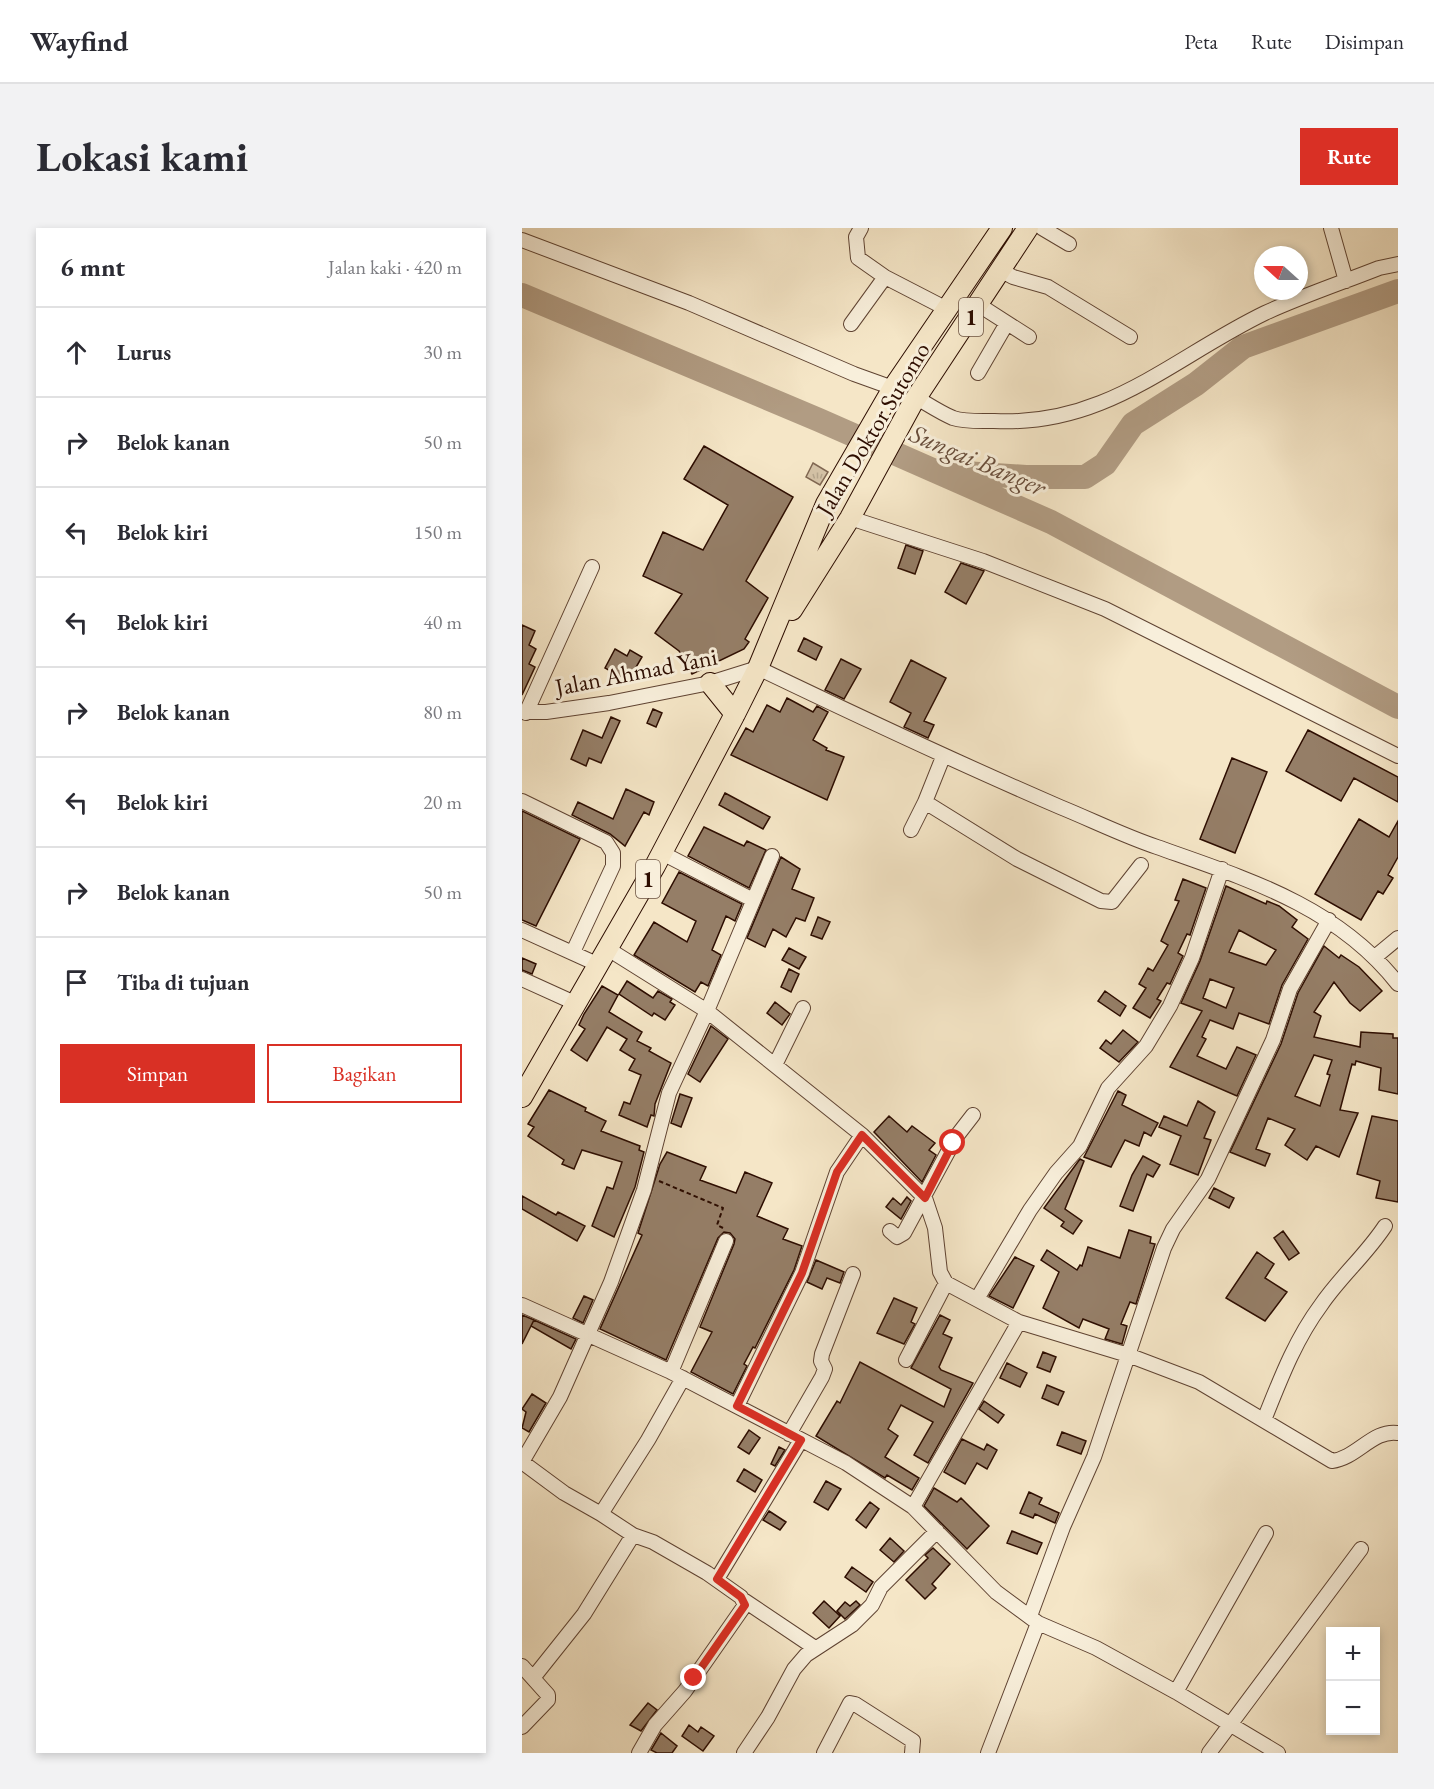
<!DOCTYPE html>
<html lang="id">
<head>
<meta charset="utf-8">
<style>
	body { margin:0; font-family:"EB Garamond",serif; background:#f2f2f3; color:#2b2b33 }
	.controls { position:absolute; right:18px; bottom:18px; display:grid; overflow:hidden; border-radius:0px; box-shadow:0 3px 9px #0003 }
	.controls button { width:54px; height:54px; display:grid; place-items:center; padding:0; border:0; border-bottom:2px solid #e1e1e2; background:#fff; color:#2b2b33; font:30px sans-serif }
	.compass { position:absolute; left:732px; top:18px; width:54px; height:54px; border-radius:50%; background:#fff; box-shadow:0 3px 9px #0003; rotate:291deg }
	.stop { position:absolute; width:18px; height:18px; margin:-14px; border:4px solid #d93025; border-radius:50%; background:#fff }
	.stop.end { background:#d93025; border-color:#fff; box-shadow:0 2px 6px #0008 }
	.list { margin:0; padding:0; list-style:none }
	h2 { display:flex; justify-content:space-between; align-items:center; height:78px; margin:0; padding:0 24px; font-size:26px }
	h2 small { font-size:20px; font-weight:400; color:#7c7c81 }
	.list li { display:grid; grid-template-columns:39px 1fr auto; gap:18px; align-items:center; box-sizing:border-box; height:90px; padding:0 24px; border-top:2px solid #e1e1e2 }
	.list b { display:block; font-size:22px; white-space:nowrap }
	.list em { font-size:20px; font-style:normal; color:#7c7c81 }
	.actions { display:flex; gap:12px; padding:18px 24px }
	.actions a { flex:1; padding:14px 0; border:2px solid #d93025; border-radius:0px; text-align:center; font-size:21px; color:#d93025 }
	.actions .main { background:#d93025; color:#fff }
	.icon { flex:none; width:33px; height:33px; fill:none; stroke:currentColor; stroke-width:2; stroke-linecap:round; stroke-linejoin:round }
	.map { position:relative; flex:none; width:876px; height:1525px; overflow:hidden; border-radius:0px }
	header { display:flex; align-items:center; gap:36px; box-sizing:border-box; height:84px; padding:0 30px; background:#fff; border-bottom:2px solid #e1e1e2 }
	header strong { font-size:28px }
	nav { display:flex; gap:33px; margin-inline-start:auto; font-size:21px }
	.intro { display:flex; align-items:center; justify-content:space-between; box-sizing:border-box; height:144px; padding:0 36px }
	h1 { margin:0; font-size:42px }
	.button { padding:15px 27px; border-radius:0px; background:#d93025; color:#fff; font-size:21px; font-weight:700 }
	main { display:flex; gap:36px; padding:0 36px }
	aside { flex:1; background:#fff; border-radius:0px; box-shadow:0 3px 9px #0003 }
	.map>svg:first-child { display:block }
	.park { fill:url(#park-tufts); stroke:#806752; stroke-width:1.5 }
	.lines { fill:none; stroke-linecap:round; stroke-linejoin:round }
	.river { stroke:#b19c83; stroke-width:24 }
	.building { fill:#957e67; stroke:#2d0d00; stroke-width:1.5; fill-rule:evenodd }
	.minor-casing { stroke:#5f4332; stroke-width:16 }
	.highway-casing { stroke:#2d0d00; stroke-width:22 }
	.path { stroke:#2d0d00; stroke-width:2; stroke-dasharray:4.5 3; stroke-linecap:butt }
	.minor { stroke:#f8efdb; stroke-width:14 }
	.highway { stroke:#f5e6c7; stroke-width:20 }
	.route { stroke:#d93025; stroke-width:8 }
	.labels { text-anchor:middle; stroke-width:6; stroke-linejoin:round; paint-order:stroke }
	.shield { fill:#f8efdb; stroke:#6a5142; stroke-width:1.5 }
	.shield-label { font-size:22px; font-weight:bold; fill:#2d0d00 }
	.street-label { font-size:24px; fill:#2d0d00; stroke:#f8efdb }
	.water-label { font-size:26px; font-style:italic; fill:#684d3b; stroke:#f8efdb }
</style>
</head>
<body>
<header>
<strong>Wayfind</strong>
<nav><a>Peta</a><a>Rute</a><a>Disimpan</a></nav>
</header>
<div class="intro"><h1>Lokasi kami</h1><a class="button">Rute</a></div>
<main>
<aside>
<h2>6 mnt<small>Jalan kaki · 420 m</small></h2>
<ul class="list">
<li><svg class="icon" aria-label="ahead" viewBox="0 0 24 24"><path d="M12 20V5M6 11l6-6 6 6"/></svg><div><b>Lurus</b></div><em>30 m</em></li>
<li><svg class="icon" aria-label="right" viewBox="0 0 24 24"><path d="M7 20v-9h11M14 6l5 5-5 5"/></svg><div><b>Belok kanan</b></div><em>50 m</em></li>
<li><svg class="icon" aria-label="left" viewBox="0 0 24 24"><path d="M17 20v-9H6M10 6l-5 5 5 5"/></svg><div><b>Belok kiri</b></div><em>150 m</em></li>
<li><svg class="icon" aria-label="left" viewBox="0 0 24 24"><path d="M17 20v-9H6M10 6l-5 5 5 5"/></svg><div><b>Belok kiri</b></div><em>40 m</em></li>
<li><svg class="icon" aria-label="right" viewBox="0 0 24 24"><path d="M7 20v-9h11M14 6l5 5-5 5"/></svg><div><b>Belok kanan</b></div><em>80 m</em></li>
<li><svg class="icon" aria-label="left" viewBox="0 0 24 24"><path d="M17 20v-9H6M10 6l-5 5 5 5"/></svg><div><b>Belok kiri</b></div><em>20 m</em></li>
<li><svg class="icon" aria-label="right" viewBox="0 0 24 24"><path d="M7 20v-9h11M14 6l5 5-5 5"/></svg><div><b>Belok kanan</b></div><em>50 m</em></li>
<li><svg class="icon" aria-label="arrive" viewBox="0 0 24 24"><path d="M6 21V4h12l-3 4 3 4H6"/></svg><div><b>Tiba di tujuan</b></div></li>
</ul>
<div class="actions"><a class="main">Simpan</a><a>Bagikan</a></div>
</aside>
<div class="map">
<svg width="876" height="1525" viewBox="0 0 876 1525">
	<defs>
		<pattern id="park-tufts" width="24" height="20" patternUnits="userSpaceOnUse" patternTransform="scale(1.5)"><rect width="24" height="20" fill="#d3c1a5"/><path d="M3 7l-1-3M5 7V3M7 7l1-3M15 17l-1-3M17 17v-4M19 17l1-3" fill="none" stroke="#b5a58c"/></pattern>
	</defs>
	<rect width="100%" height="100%" fill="#f5e6c7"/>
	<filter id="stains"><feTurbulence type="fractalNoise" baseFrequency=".00333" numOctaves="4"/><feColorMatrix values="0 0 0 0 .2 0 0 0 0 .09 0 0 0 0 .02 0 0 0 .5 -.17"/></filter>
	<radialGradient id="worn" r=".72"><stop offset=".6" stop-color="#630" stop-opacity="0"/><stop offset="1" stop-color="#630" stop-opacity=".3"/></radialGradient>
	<path class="park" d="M291,235L306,244L298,257L284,249Z"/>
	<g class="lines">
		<path class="river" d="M0,67L297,192L529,294L876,479
			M427,244L504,249H563L583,236L611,196L674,156L721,119L876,63"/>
	</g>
	<path class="building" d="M182,218L271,269L224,353L246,370L223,411L227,414L222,421L170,446L157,423L133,405L160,366L121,348L141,304L181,322L206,277L162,251Z
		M384,317L401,323L393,346L376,340Z
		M439,335L462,343L444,376L423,364Z
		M0,397L13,403L7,417L14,421L7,436L13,439L0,467Z
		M282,410L300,419L294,432L276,423Z
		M93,421L105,428L108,422L120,429L106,453L83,440Z
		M319,431L339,441L322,471L303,462Z
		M389,432L424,450L402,493L412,497L406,510L382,499L389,485L368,474Z
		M265,470L291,484L295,478L306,484L291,512L305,520L304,522L322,529L305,572L209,527L224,500L231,504L245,477L258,484Z
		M131,481L140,485L134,499L125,495Z
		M89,489L98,493L79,535L67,530L64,538L49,531L61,502L80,510Z
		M786,502L876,549V574L832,550L819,573L764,543Z
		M710,530L745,544L713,625L678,611Z
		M104,561L132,574L127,587L122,584L103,618L88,606L50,587L56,574L91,591Z
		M203,565L248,589L241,601L197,577Z
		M0,583L58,611L14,698L0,692Z
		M837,591L867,609L876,593V629L866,647L871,650L861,666L856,663L839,692L793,666Z
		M182,599L222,618L225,613L244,622L227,660L166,628Z
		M259,629L278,641L270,661L292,670L283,693L274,690L264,709L251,701L243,719L225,710Z
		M157,644L220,676L213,693L204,688L190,722L199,727L186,758L179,754L173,764L112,727L132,694L165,714L174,693L140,675Z
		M661,651L684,660L668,707L665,706L656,725L661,728L648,756L645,755L635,771L639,773L628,790L611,780L624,760L617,756L626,740L631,743L646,717L639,713L657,673L653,672Z
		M704,658L744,676L745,673L757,678L775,692L770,699L786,711L760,757L747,796L717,785L711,801L688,792L680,809L684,811L675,828L704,841L715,819L734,827L715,868L648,839L680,783L659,775L678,733ZM717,702L754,722L744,737L707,724ZM688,751L712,760L704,780L681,770Z
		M296,689L308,694L300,711L289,707Z
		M802,718L817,730L819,727L837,739L860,763L838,783L828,775L812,754L792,784L799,788L792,809L838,819L839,804L871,806V810H876V866L857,862L859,840L834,833L833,837L830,836L818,882L836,885L817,929L794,918L785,932L763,917L773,901L746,890L734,921L748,926L743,938L708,924L759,816L776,765ZM792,827L810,832L805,846L808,847L798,878L773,868Z
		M267,720L284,729L277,741L260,732Z
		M0,730L14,736L10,746L0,742Z
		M267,741L277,746L269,764L259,759Z
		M105,753L131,770L136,763L150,771L148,774L153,777L143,792L132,785L130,788L97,766Z
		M80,758L96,767L87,784L120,804L115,813L129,820L127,823L149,835L133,876L132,888L129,887L125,899L97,887L102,874L108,876L119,847L107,842L113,831L98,822L105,811L85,799L65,833L49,822L63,801L57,797L62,786Z
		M583,763L604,778L598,788L576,773Z
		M253,774L268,786L260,797L245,785Z
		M189,798L206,811L178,854L166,846Z
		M601,802L616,814L597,834L578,820L584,812L589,816Z
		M27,862L64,880L63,883L84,893L79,903L118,918L117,922L122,924L113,959L92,1009L70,998L85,959L91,961L100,934L60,922L52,941L40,936L42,932L6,908L12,899L6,896Z
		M596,863L604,867L600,877L636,895L629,908L622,904L617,918L603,912L589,939L562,929Z
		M158,866L170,870L159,899L149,895Z
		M676,873L693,884L682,910L689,912L676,947L648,936L659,908L637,899L642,888L665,898Z
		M367,888L385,904L390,898L413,915L407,922L414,927L400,954L352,904Z
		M850,888L876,893V974L854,970L858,953L835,946Z
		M145,924L184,939L178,952L214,965L223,944L250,955L235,988L266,1001L261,1011L280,1018L272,1042L233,1120L231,1119L222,1136L225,1138L211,1166L169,1144L190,1104L178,1099L212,1016L213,1011L208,1005L202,1004L196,1010L144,1132L78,1101L120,1007L116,1005L138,936Z
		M621,928L638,937L631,949L625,946L611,983L598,978L610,947Z
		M558,931L562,933L543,981L560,993L551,1006L539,998L542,994L522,980Z
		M692,960L712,970L707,980L687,970Z
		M0,968L34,987L36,984L63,998L55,1013L0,981Z
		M385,969L389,973L379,991L364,979L371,970L379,977Z
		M607,1002L629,1009L628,1015L633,1016L614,1076L608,1074L599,1096L605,1098L600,1116L583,1111L587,1101L561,1091L557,1100L521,1080L537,1044L519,1032L525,1022L555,1042L558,1037L560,1038L566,1019L598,1030Z
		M761,1003L777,1025L767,1032L752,1010Z
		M735,1024L752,1036L743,1050L765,1064L743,1093L704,1070Z
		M493,1029L512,1038L491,1080L467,1068Z
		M294,1032L322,1044L318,1055L305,1050L300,1061L285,1054Z
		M62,1068L71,1072L61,1095L51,1090Z
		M372,1070L395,1080L389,1094L393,1096L382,1116L355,1105Z
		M0,1087L12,1092L0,1116Z
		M418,1087L428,1092L421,1106L430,1110L417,1139L419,1142L451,1155L406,1235L392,1227L411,1194L379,1177L366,1201L376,1208L363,1229L397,1250L390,1262L365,1247L363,1250L294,1208L315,1173L318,1175L338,1134L422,1179L429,1161L389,1140Z
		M12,1092L54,1111L49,1121L9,1098Z
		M521,1124L534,1129L528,1144L515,1139Z
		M485,1135L505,1145L498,1159L478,1150Z
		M525,1157L542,1164L536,1177L520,1170Z
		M10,1166L24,1175L7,1204L0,1200L4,1184L0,1181Z
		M462,1173L482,1187L476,1195L457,1181Z
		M227,1202L238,1210L227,1226L216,1219Z
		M540,1204L564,1213L559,1226L535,1217Z
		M440,1211L462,1222L465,1216L475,1222L465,1241L455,1235L443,1256L422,1244Z
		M257,1219L263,1222L253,1238L249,1236Z
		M222,1241L240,1252L233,1264L215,1253Z
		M304,1253L319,1261L306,1282L292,1274Z
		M412,1260L435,1274L439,1270L467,1298L445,1321L402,1278Z
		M507,1264L520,1270L517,1276L537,1285L533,1295L513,1286L511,1290L498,1285Z
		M348,1274L357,1281L344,1300L334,1292Z
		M247,1283L264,1294L258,1302L241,1292Z
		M490,1303L520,1315L515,1326L485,1315Z
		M368,1310L382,1323L372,1334L358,1322Z
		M411,1320L428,1336L410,1356L414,1360L403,1371L384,1352L406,1330L403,1327Z
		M330,1339L351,1354L344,1364L323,1349Z
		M302,1373L318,1388L307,1400L291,1385Z
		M334,1373L338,1377L323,1391L315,1383L323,1374L328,1378Z
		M126,1475L135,1482L119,1503L108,1497Z
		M167,1497L176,1504L179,1499L192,1508L181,1523L160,1508Z
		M139,1505L155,1518L150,1525H135L129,1522Z"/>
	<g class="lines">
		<g class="minor-casing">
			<path id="minor" d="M339,0L334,9L336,30L363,49L425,81
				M520,0L547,16
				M809,0L824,53
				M0,12L167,75L332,146L371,160
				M478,42L491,49L526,59L608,109
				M457,77L507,109
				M329,96L363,49
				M456,145L485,95
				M395,170C407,177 419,185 431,190C443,194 459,193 472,193C584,199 650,130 743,85C780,68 819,55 857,40L876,36
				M328,290L461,333L583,381L876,528
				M0,484H24L87,475L188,455L236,440C336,488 436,535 538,579C570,592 602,608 635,619C725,651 815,678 876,756
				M4,485L70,339
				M421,529L403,574L495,631L579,673L590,674L619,637
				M0,573L84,614L91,625V638L51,724
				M389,602L403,574
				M140,625L231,672
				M0,702L77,737
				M86,721L185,783L340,907L403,970L413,1000L418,1044L424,1055L497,1094L606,1127L677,1154L810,1233C835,1230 851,1201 876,1205
				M853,729L876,710
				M0,751L55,776
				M254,835L281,780
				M368,1003L375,1009L382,1005L434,909L451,887
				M455,1071L508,982L534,945L558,918L586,860L624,818L648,778L670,730L700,641
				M0,1077L147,1143L324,1235L391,1279L474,1364L516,1395L574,1420L654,1464L756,1525
				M384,1132L424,1055
				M149,1144L204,1013
				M215,1178L280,1045L315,944L340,907
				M742,1192C758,1152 773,1112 799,1077C818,1049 844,1027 863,998
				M267,1206L300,1149L303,1141L299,1133L300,1126L331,1046
				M0,1234L38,1169L89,1054L122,962L147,865L185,783L250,628
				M0,1234L42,1265L79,1286
				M391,1279L497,1094
				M195,1351L279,1212
				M223,1373L293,1420
				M508,1388L541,1299L572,1229L642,1020L651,1001L686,951L751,812L768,761L807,692
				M0,1438L26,1467V1472L0,1499
				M11,1450L62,1386L111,1307
				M654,1464L744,1305
				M117,1525L133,1497L163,1463L223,1377L219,1369L185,1345L131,1314L111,1307L79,1286L126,1212L161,1150
				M222,1525L246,1489L272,1441L284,1427L330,1397L350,1377L359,1359L415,1303
				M302,1525L328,1475L333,1476L391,1513L390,1525
				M466,1525L516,1395
				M687,1525L839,1321"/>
		</g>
		<g class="highway-casing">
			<path id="highway" d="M270,382L328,290L390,176L506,0
				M188,455L213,486
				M0,869L133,638L213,486L236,440L304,276L371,160L480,0"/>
		</g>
		<path class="path" d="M137,953L201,980L195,997L201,1000"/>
		<use href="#minor" class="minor"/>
		<use href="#highway" class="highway"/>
	</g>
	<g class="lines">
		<path class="route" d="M172,1450L223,1377L219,1369L195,1351L279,1212L215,1178L280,1045L315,944L340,907L403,970L431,915"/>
	</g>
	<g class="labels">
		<g class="shield">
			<rect x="437" y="70" width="24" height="38" rx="4.5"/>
			<rect x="114" y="632" width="24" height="38" rx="4.5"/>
		</g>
		<g class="shield-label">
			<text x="449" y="97">1</text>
			<text x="126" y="659">1</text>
		</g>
		<g class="street-label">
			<text transform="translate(351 201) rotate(-59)" y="8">Jalan Doktor Sutomo</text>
			<text transform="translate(114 444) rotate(-11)" y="8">Jalan Ahmad Yani</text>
		</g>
		<g class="water-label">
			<text transform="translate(456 232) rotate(23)" y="9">Sungai Banger</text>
		</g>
	</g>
	<rect width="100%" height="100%" filter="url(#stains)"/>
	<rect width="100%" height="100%" fill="url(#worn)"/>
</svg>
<div class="controls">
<button>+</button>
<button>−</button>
</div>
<svg class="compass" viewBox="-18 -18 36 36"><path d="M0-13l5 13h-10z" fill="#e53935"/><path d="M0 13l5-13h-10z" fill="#7c7c81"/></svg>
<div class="stop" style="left:431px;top:915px"></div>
<div class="stop end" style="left:172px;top:1450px"></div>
</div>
</main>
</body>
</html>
